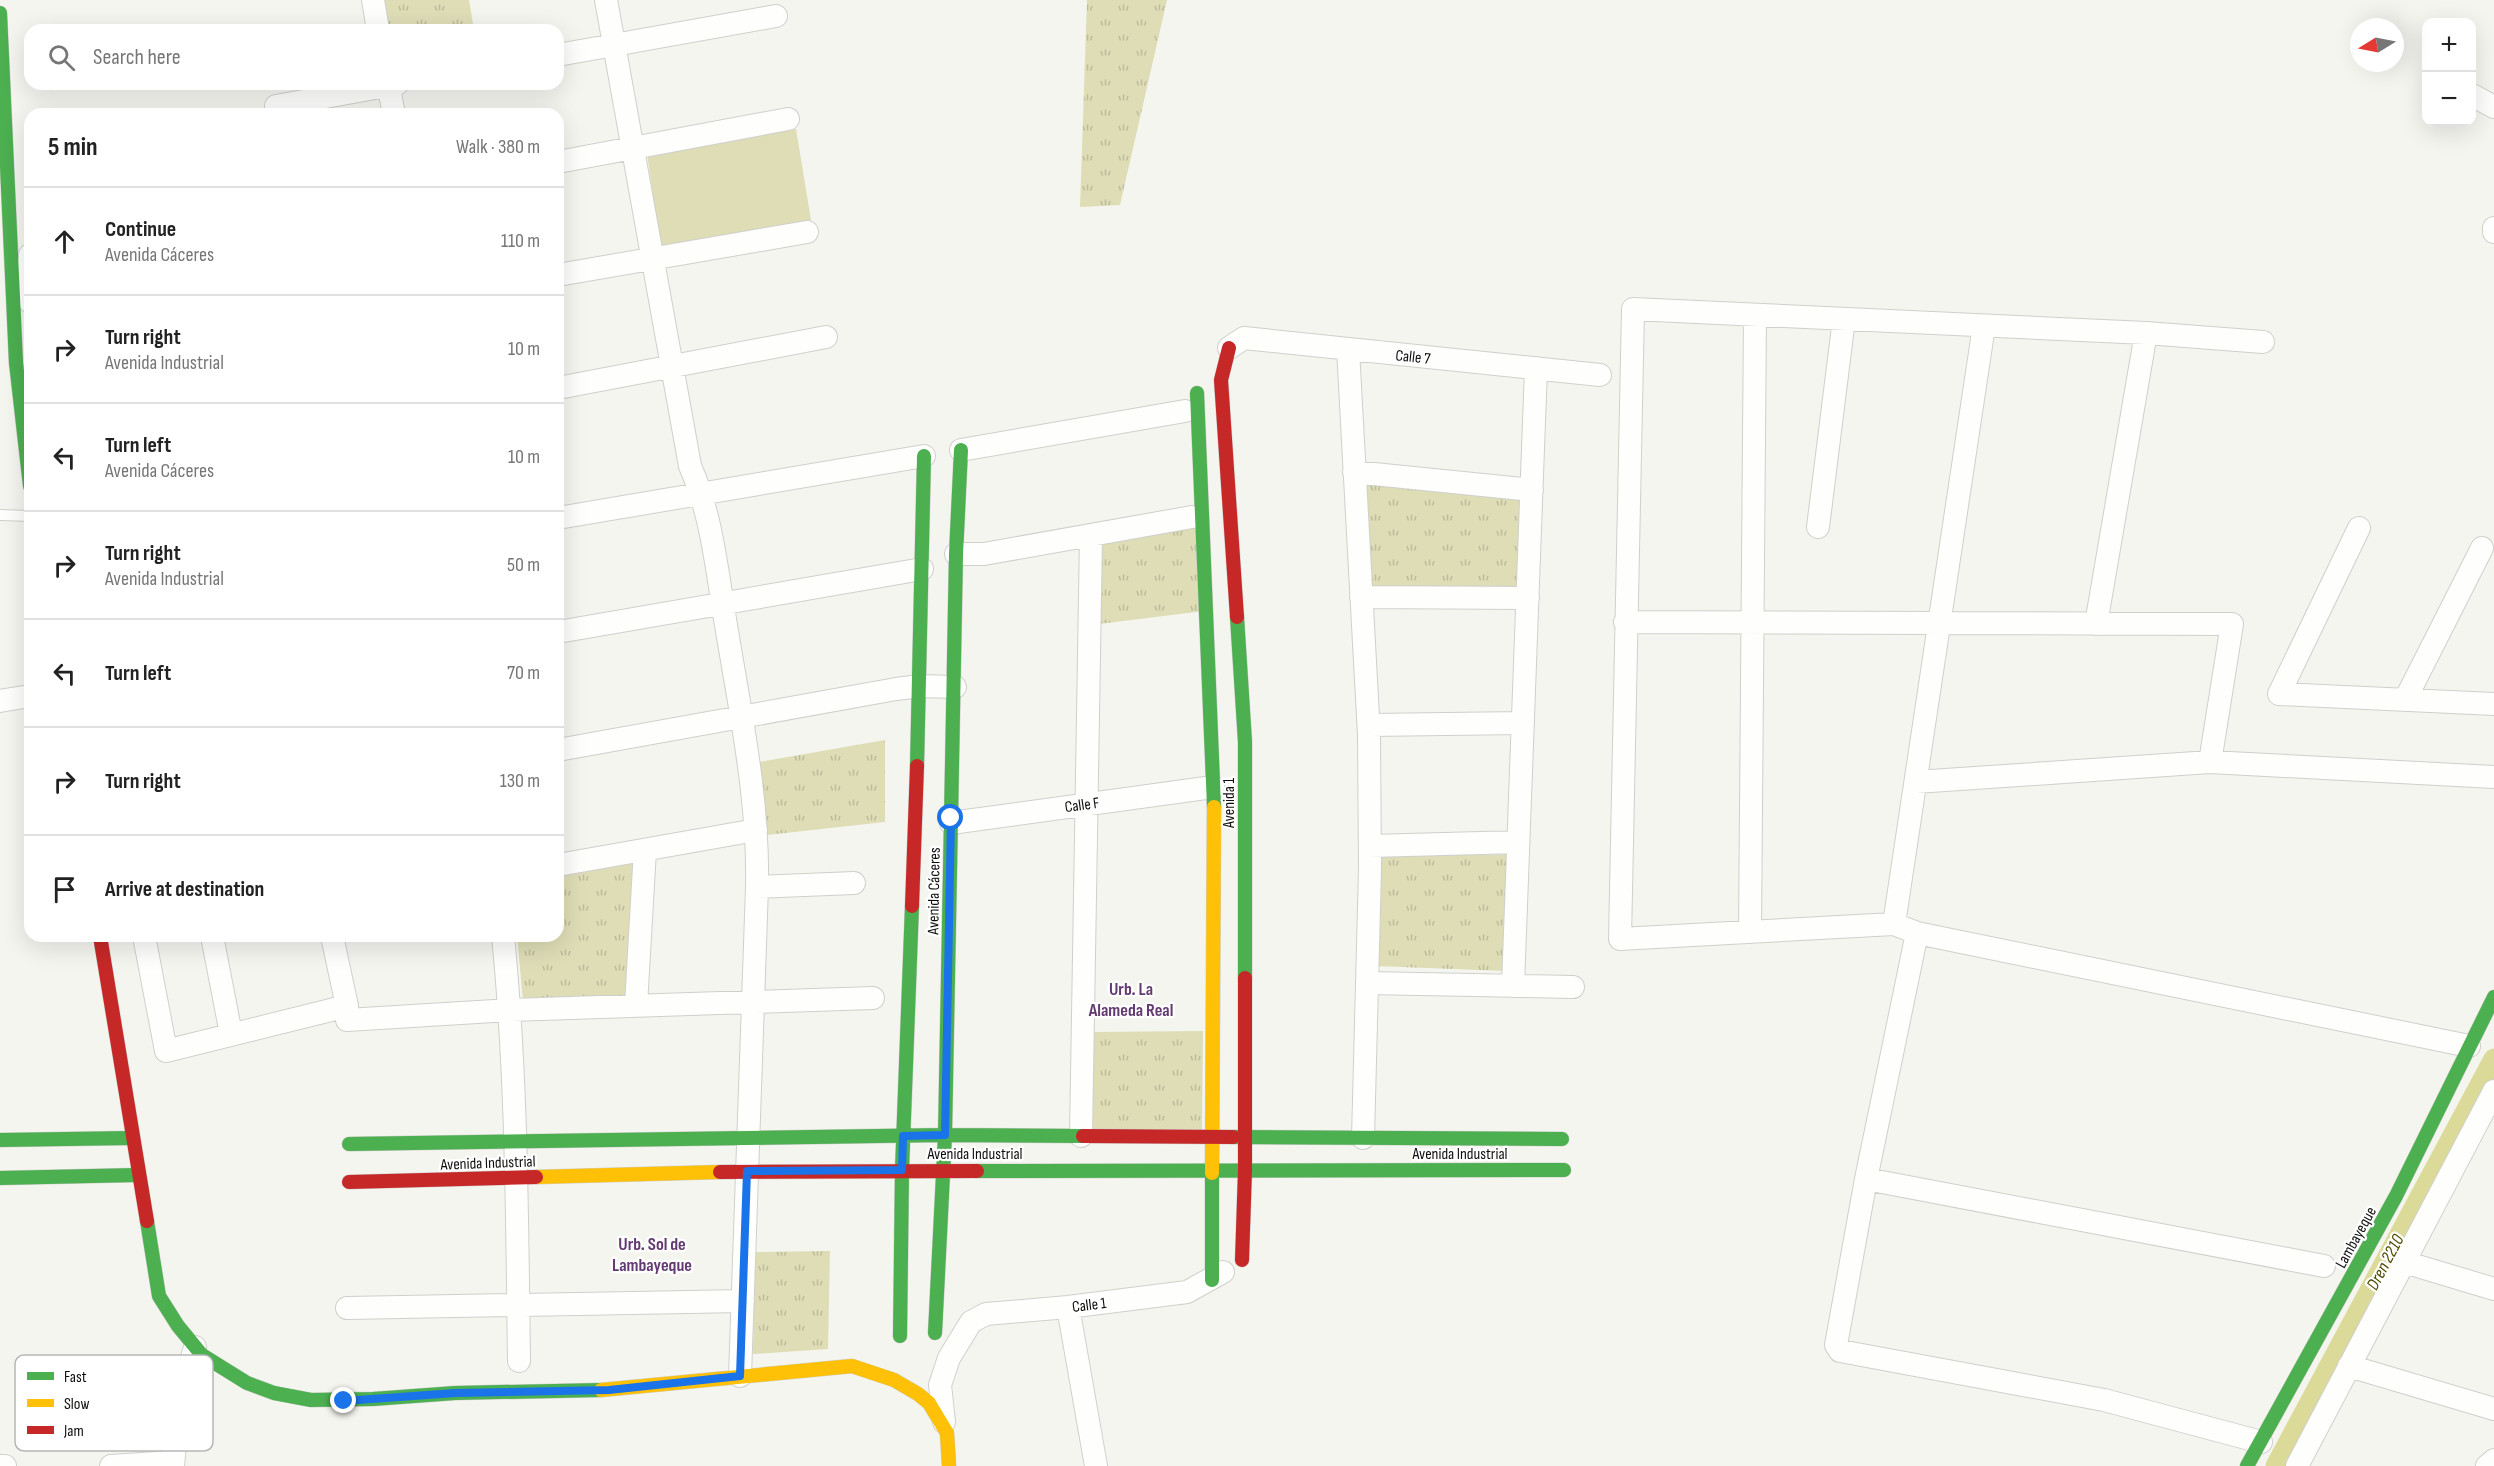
<!DOCTYPE html>
<html lang="en">
<head>
<meta charset="utf-8">
<style>
	body { margin:0; font-family:"Sofia Sans Condensed",sans-serif; background:#f2f2f2; color:#222 }
	.controls { position:absolute; right:18px; top:18px; display:grid; overflow:hidden; border-radius:12px; box-shadow:0 6px 24px #0002 }
	.controls button { width:54px; height:54px; display:grid; place-items:center; padding:0; border:0; border-bottom:2px solid #e0e0e0; background:#fff; color:#222; font:30px sans-serif }
	.compass { position:absolute; left:2350px; top:18px; width:54px; height:54px; border-radius:50%; background:#fff; box-shadow:0 6px 24px #0002; rotate:260deg }
	.stop { position:absolute; width:18px; height:18px; margin:-14px; border:4px solid #1a73e8; border-radius:50%; background:#fff }
	.stop.end { background:#1a73e8; border-color:#fff; box-shadow:0 2px 6px #0008 }
	.list { margin:0; padding:0; list-style:none }
	h2 { display:flex; justify-content:space-between; align-items:center; height:78px; margin:0; padding:0 24px; font-size:26px }
	h2 small { font-size:20px; font-weight:400; color:#767676 }
	.list li { display:grid; grid-template-columns:39px 1fr auto; gap:18px; align-items:center; box-sizing:border-box; height:108px; padding:0 24px; border-top:2px solid #e0e0e0 }
	.list b { display:block; font-size:22px; white-space:nowrap }
	.list p { margin:0; font-size:20px; white-space:nowrap; color:#767676 }
	.list em { font-size:20px; font-style:normal; color:#767676 }
	.icon { flex:none; width:33px; height:33px; fill:none; stroke:currentColor; stroke-width:2; stroke-linecap:round; stroke-linejoin:round }
	.map { position:relative; flex:none; width:2494px; height:1466px; overflow:hidden }
	.search { position:absolute; background:#fff; box-shadow:0 6px 24px #0002; left:24px; top:24px; width:540px; height:66px; display:flex; align-items:center; gap:15px; box-sizing:border-box; padding:0 21px; border-radius:18px; color:#767676; font-size:22px }
	.panel { position:absolute; background:#fff; box-shadow:0 6px 24px #0002; left:24px; top:108px; width:540px; height:834px; border-radius:18px }
	.map>svg:first-child { display:block }
	.grass { fill:#deddb6 }
	.park { fill:url(#park-tufts) }
	.lines { fill:none; stroke-linecap:round; stroke-linejoin:round }
	.canal { stroke:#dcda99; stroke-width:21 }
	.lane-casing { stroke:#cfcfcc; stroke-width:12 }
	.street-casing { stroke:#cfcfcc; stroke-width:24 }
	.fast-casing { stroke:#cfcfcc; stroke-width:15 }
	.slow-casing { stroke:#cfcfcc; stroke-width:15 }
	.jam-casing { stroke:#cfcfcc; stroke-width:15 }
	.lane { stroke:#fefefd; stroke-width:10 }
	.street { stroke:#fefefd; stroke-width:22 }
	.fast { stroke:#4caf50; stroke-width:14 }
	.slow { stroke:#ffc107; stroke-width:14 }
	.jam { stroke:#c62828; stroke-width:14 }
	.route { stroke:#1a73e8; stroke-width:8 }
	.labels { text-anchor:middle; stroke-width:4.5; stroke-linejoin:round; paint-order:stroke }
	.street-label { font-size:16px; fill:#0d0d0b; stroke:#fff }
	.neighbourhood-label { font-size:18px; font-weight:bold; fill:#633a71; stroke:#fff }
	.water-label { font-size:18px; font-style:italic; fill:#4f4c02; stroke:#fff }
	.key { fill:#fff; stroke:#b6b6b6; stroke-width:1.5 }
	.key-label { font-size:16px; fill:#0d0d0b }
</style>
</head>
<body>
<div class="map">
<svg width="2494" height="1466" viewBox="0 0 2494 1466">
	<defs>
		<pattern id="park-tufts" width="24" height="20" patternUnits="userSpaceOnUse" patternTransform="scale(1.5)"><rect width="24" height="20" fill="#deddb6"/><path d="M3 7l-1-3M5 7V3M7 7l1-3M15 17l-1-3M17 17v-4M19 17l1-3" fill="none" stroke="#bdbc9b"/></pattern>
	</defs>
	<rect width="100%" height="100%" fill="#f5f5f0"/>
	<path class="grass" d="M796,129L811,220L661,250L647,154Z"/>
	<path class="park" d="M380,0H469L474,30H385Z
		M1087,0H1167L1120,205L1080,207Z
		M1362,482L1521,499L1519,588L1368,590Z
		M1198,525L1204,611L1099,624L1100,542Z
		M885,740V822L767,835L759,762Z
		M1381,855H1511L1505,971L1375,966Z
		M636,859L629,998L523,1001L517,936H558V874Z
		M1203,1031L1202,1130H1091V1032Z
		M830,1251L828,1349L753,1354L755,1252Z"/>
	<g class="lines">
		<path class="canal" d="M2276,1466L2494,1059"/>
		<g class="lane-casing">
			<path id="lane" d="M0,515L30,516"/>
		</g>
		<g class="street-casing">
			<path id="street" d="M373,0L378,30
				M606,0L690,466C712,515 717,572 726,625C740,711 759,799 757,887L740,1376
				M558,55L776,16
				M388,84L394,114
				M2472,95L2494,107
				M276,106L397,84
				M558,162L788,119
				M2494,228V232
				M30,255L27,279L30,302
				M558,275L807,232
				M2263,342L2146,333L1633,309L1620,939L1894,924L1917,933L2469,1046
				M1229,348L1244,338L1600,375
				M1348,349L1369,735L1370,869L1363,1138
				M558,388L826,337
				M961,450L1185,411
				M1354,472L1532,490
				M558,518L924,456
				M1818,527L1844,319
				M2359,528L2279,694L2494,704
				M956,554H984L1192,517
				M1361,597L1528,598
				M1625,622L2232,624L2210,762
				M2096,624L2146,333
				M558,632L922,569
				M2405,700L2482,548
				M0,701L30,696
				M1369,725L1523,723
				M558,750L896,689L920,686L955,687
				M1916,782L2210,762L2494,777
				M951,823L1213,787
				M1370,846L1518,842
				M558,865L756,830
				M757,887L854,883
				M1894,924L1984,326
				M1750,932L1755,315
				M1917,933L1866,1179L1836,1345L1840,1351L2104,1400L2261,1442
				M144,936L166,1051L347,1006
				M212,936L231,1034
				M332,936L347,1006V1020L511,1010L873,998
				M503,936C517,1078 517,1219 519,1361
				M1367,983L1573,987
				M1513,986L1536,368
				M636,1005L645,850
				M1081,1136L1091,535
				M1866,1179L2324,1266
				M2404,1262L2494,1289
				M1068,1307L1096,1466
				M347,1308L743,1301
				M2349,1366L2494,1409
				M944,1422L940,1385L949,1358L971,1322L986,1314L1068,1307L1187,1292L1223,1272
				M0,1466H5
				M111,1466L173,1462
				M173,1466L179,1402L195,1347
				M2297,1466L2494,1091
				M2487,1466L2494,1460"/>
		</g>
		<g class="fast-casing">
			<path id="fast" d="M0,13L16,363L30,486
				M1197,393L1214,807
				M1237,617L1245,742V978
				M917,766L924,456
				M1233,1137L1562,1139
				M0,1140L132,1138
				M349,1144L945,1135L1083,1136
				M977,1171L1564,1170
				M0,1178L138,1175
				M147,1221L159,1296L178,1326L202,1355L247,1383L274,1393L311,1400L373,1399L455,1393L601,1390
				M1212,1280V1173
				M935,1333L945,1135L956,554L961,450
				M900,1336L902,1170L912,906
				M2247,1466L2396,1196L2494,997"/>
		</g>
		<g class="slow-casing">
			<path id="slow" d="M1212,1173L1214,807
				M536,1177L720,1172
				M601,1390L852,1366L894,1380L918,1394L929,1403L947,1433L949,1466"/>
		</g>
		<g class="jam-casing">
			<path id="jam" d="M1229,348L1221,380L1237,617
				M912,906L917,766
				M100,936L147,1221
				M1083,1136L1233,1137
				M720,1172L977,1171
				M349,1182L536,1177
				M1242,1260L1245,1170V978"/>
		</g>
		<use href="#lane" class="lane"/>
		<use href="#street" class="street"/>
		<use href="#fast" class="fast"/>
		<use href="#slow" class="slow"/>
		<use href="#jam" class="jam"/>
	</g>
	<g class="lines">
		<path class="route" d="M344,1401L455,1393L609,1390L740,1376L747,1171L902,1170L903,1136L945,1135L951,818"/>
	</g>
	<g class="labels">
		<g class="street-label">
			<text transform="translate(1413 356) rotate(6)" y="6">Calle 7</text>
			<text transform="translate(1228 803) rotate(-90)" y="6">Avenida 1</text>
			<text transform="translate(1082 804) rotate(-8)" y="6">Calle F</text>
			<text transform="translate(933 891) rotate(-89)" y="6">Avenida Cáceres</text>
			<text x="975" y="1159">Avenida Industrial</text>
			<text x="1460" y="1159">Avenida Industrial</text>
			<text transform="translate(488 1162) rotate(-2)" y="6">Avenida Industrial</text>
			<text transform="translate(2355 1237) rotate(-61)" y="6">Lambayeque</text>
			<text transform="translate(1089 1304) rotate(-7)" y="6">Calle 1</text>
		</g>
		<g class="neighbourhood-label">
			<text x="1131" y="995">Urb. La<tspan x="1131" dy="21">Alameda Real</tspan></text>
			<text x="652" y="1250">Urb. Sol de<tspan x="652" dy="21">Lambayeque</tspan></text>
		</g>
		<g class="water-label">
			<text transform="translate(2385 1262) rotate(-62)" y="6">Dren 2210</text>
		</g>
	</g>
	<rect x="15" y="1355" width="198" height="96" rx="9" class="key"/>
	<rect x="27" y="1372" width="27" height="8" fill="#4caf50"/>
	<rect x="27" y="1399" width="27" height="8" fill="#ffc107"/>
	<rect x="27" y="1426" width="27" height="8" fill="#c62828"/>
	<g class="key-label">
		<text x="64" y="1382">Fast</text>
		<text x="64" y="1409">Slow</text>
		<text x="64" y="1436">Jam</text>
	</g>
</svg>
<div class="controls">
<button>+</button>
<button>−</button>
</div>
<svg class="compass" viewBox="-18 -18 36 36"><path d="M0-13l5 13h-10z" fill="#e53935"/><path d="M0 13l5-13h-10z" fill="#767676"/></svg>
<div class="stop" style="left:951px;top:818px"></div>
<div class="stop end" style="left:344px;top:1401px"></div>
<div class="search"><svg class="icon" aria-label="search" viewBox="0 0 24 24"><circle cx="10" cy="10" r="6"/><path d="M15 15l6 6"/></svg>Search here</div>
<section class="panel">
<h2>5 min<small>Walk · 380 m</small></h2>
<ul class="list">
<li><svg class="icon" aria-label="ahead" viewBox="0 0 24 24"><path d="M12 20V5M6 11l6-6 6 6"/></svg><div><b>Continue</b><p>Avenida Cáceres</p></div><em>110 m</em></li>
<li><svg class="icon" aria-label="right" viewBox="0 0 24 24"><path d="M7 20v-9h11M14 6l5 5-5 5"/></svg><div><b>Turn right</b><p>Avenida Industrial</p></div><em>10 m</em></li>
<li><svg class="icon" aria-label="left" viewBox="0 0 24 24"><path d="M17 20v-9H6M10 6l-5 5 5 5"/></svg><div><b>Turn left</b><p>Avenida Cáceres</p></div><em>10 m</em></li>
<li><svg class="icon" aria-label="right" viewBox="0 0 24 24"><path d="M7 20v-9h11M14 6l5 5-5 5"/></svg><div><b>Turn right</b><p>Avenida Industrial</p></div><em>50 m</em></li>
<li><svg class="icon" aria-label="left" viewBox="0 0 24 24"><path d="M17 20v-9H6M10 6l-5 5 5 5"/></svg><div><b>Turn left</b></div><em>70 m</em></li>
<li><svg class="icon" aria-label="right" viewBox="0 0 24 24"><path d="M7 20v-9h11M14 6l5 5-5 5"/></svg><div><b>Turn right</b></div><em>130 m</em></li>
<li><svg class="icon" aria-label="arrive" viewBox="0 0 24 24"><path d="M6 21V4h12l-3 4 3 4H6"/></svg><div><b>Arrive at destination</b></div></li>
</ul>
</section>
</div>
</body>
</html>
